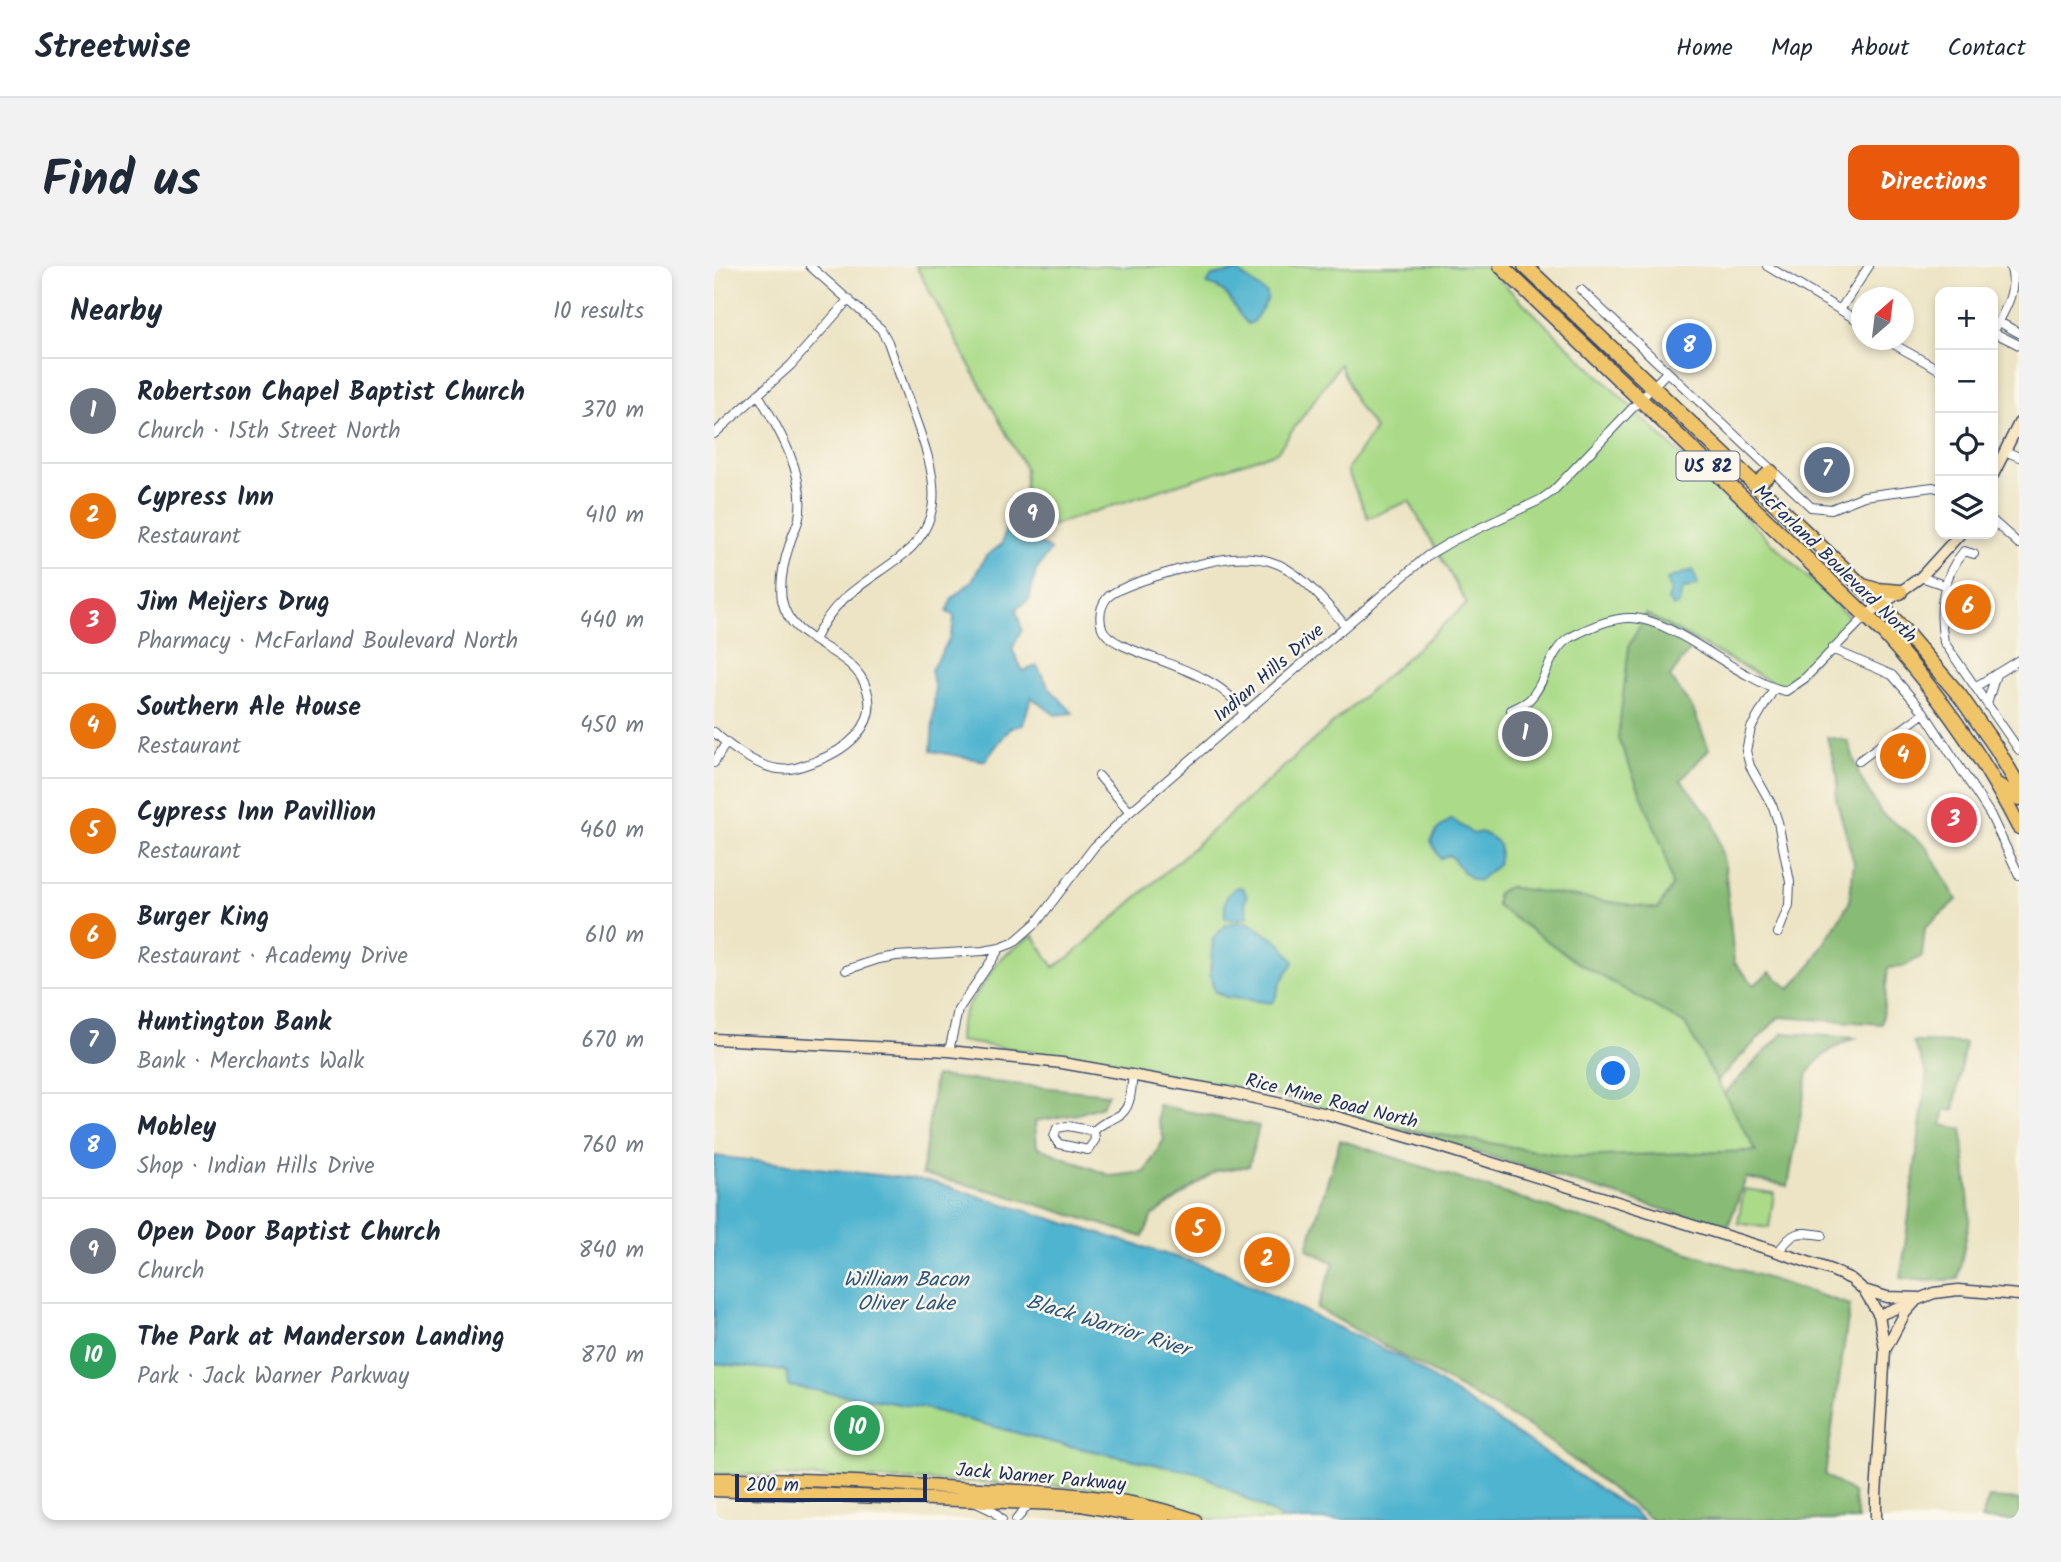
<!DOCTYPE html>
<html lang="en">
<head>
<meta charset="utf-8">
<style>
	body { margin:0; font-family:Kalam,sans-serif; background:#f2f2f3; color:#1f2937 }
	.controls { position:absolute; right:21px; top:21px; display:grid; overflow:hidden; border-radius:14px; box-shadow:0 4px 10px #0003 }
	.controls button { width:63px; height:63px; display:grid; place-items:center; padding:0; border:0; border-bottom:2px solid #e0e1e3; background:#fff; color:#1f2937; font:35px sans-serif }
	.compass { position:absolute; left:1137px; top:21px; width:63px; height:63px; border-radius:50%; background:#fff; box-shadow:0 4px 10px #0003; rotate:28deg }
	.scale { position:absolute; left:21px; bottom:18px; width:192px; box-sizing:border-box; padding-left:7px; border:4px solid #1b2f5e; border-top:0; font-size:19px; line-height:24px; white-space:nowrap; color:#1b2f5e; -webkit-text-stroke:5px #fbf7ec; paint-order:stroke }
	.you { position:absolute; left:900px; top:808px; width:24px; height:24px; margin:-18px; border:5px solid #fff; border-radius:50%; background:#1a73e8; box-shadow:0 0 0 10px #1a73e833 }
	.badge { display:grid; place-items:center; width:46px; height:46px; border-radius:50%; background:#ea580c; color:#fff; font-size:23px; font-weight:700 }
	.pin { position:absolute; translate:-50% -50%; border:4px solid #fff; box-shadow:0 2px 7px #0006 }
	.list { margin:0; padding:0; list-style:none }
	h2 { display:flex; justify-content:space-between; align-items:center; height:91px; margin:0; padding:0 28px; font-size:30px }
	h2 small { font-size:23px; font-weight:400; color:#747a83 }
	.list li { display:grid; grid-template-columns:46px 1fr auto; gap:21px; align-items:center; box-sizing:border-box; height:105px; padding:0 28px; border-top:2px solid #e0e1e3 }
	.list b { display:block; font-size:26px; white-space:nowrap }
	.list p { margin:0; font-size:23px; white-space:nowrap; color:#747a83 }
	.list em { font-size:23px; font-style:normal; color:#747a83 }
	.icon { flex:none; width:38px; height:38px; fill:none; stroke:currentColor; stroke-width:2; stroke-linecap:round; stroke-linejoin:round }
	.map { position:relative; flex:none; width:1305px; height:1254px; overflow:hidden; border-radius:14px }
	header { display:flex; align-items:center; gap:42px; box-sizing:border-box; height:98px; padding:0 35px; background:#fff; border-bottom:2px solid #e0e1e3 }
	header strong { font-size:33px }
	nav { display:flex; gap:38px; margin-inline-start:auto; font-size:24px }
	.intro { display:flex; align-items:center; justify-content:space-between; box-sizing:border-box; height:168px; padding:0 42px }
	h1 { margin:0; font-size:49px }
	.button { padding:18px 32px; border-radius:14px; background:#ea580c; color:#fff; font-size:24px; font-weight:700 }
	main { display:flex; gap:42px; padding:0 42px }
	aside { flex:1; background:#fff; border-radius:14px; box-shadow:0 4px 10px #0003 }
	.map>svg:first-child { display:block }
	.green { fill:#abdb89; stroke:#638574; stroke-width:2 }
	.forest { fill:#88bb75; stroke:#52756a; stroke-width:2 }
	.water { fill:#50b4cf; stroke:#367296; stroke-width:2 }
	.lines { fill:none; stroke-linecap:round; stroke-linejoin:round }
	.street-casing { stroke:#3a4a6d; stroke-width:10 }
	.secondary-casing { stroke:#3a4a6d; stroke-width:13 }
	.primary-casing { stroke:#3a4a6d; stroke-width:15 }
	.highway-casing { stroke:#3a4a6d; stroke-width:17 }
	.street { stroke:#fff; stroke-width:8 }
	.secondary { stroke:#f9e7c3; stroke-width:10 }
	.primary { stroke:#f0c469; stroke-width:12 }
	.highway { stroke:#f0c469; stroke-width:14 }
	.labels { text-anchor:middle; stroke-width:5; stroke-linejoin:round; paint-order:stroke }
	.shield { fill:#fbf7ec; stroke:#5e6b89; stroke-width:2 }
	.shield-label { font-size:18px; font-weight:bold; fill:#1b2f5e }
	.street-label { font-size:19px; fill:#1b2f5e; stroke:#fbf7ec }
	.water-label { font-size:21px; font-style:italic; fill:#2b5780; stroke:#fbf7ec }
</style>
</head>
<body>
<header>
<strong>Streetwise</strong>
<nav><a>Home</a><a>Map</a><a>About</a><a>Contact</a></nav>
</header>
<div class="intro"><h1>Find us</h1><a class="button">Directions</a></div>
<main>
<aside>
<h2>Nearby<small>10 results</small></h2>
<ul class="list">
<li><span class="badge" style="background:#6b7280">1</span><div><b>Robertson Chapel Baptist Church</b><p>Church · 15th Street North</p></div><em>370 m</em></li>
<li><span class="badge" style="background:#e8710a">2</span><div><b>Cypress Inn</b><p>Restaurant</p></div><em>410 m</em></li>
<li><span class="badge" style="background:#e0444e">3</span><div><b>Jim Meijers Drug</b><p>Pharmacy · McFarland Boulevard North</p></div><em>440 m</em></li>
<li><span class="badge" style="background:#e8710a">4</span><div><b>Southern Ale House</b><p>Restaurant</p></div><em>450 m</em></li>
<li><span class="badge" style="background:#e8710a">5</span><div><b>Cypress Inn Pavillion</b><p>Restaurant</p></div><em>460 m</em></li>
<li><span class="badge" style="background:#e8710a">6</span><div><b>Burger King</b><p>Restaurant · Academy Drive</p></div><em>610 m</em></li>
<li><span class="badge" style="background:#5c6f8a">7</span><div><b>Huntington Bank</b><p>Bank · Merchants Walk</p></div><em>670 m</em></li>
<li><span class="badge" style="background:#3f7fe0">8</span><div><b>Mobley</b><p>Shop · Indian Hills Drive</p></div><em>760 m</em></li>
<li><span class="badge" style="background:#6b7280">9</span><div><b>Open Door Baptist Church</b><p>Church</p></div><em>840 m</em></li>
<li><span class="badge" style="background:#2e9e5b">10</span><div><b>The Park at Manderson Landing</b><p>Park · Jack Warner Parkway</p></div><em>870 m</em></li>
</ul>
</aside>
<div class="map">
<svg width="1305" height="1254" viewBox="0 0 1305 1254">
	<rect width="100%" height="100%" fill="#fbf7ec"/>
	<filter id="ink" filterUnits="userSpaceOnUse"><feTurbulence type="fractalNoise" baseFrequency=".0143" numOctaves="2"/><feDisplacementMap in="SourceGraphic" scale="14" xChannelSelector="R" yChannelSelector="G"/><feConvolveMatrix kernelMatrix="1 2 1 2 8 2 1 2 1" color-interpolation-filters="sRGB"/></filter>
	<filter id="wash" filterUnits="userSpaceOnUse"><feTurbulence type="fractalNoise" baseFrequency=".00686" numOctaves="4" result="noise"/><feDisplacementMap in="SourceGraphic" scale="28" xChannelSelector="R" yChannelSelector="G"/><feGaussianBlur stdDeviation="1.57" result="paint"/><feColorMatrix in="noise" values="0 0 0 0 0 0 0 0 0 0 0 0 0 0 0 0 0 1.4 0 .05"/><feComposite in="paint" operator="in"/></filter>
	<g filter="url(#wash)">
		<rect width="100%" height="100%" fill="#ece4c4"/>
		<path class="green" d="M202,0H771L1138,354L1078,418L1064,419L1052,413L932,348L950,584L958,620L944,643L794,621L783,640L863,696L971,758L1043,885L857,891L680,861L564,830L531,823L402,799L245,775L246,759L253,741L287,692L319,669L340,701L357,690L753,338L695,235L654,252L633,204L661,163L642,137L626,98L563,186L312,268L311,202Z
			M1030,923L1060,927L1055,962L1024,957Z
			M0,1097L73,1105L154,1132L210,1142L337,1176L487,1208L571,1254H499L436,1232L383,1223L325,1218L0,1208Z"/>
		<path class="forest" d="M932,348L982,375L956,411L979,443L995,483L967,514L999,554L1011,600L1020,696L1040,719L1056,706L1076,723L1097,699L1135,637L1140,597L1122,532L1124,512L1113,471L1134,475L1146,511L1167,547L1212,580L1243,634L1211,662L1208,690L1189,701L1174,702L1168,758L1065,751L1003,815L971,758L863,696L783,640V627L794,621L944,643L958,620L950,584L904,472L915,380Z
			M1069,767L1141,772C1122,781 1105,788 1094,807L1074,920L1032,912L1013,963L680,861L857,891L1042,885L1010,828Z
			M1199,776L1251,777L1240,845L1231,843L1228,859L1248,863L1256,951L1244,1013L1213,1015L1187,1012L1213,807Z
			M221,810L394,828L388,840L364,848L321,855L323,881L397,910L431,906L450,873L444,854V839L545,860L535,900L502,905L438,950L429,971L282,926L208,908Z
			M626,874L1136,1039L1111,1209L1139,1227L1144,1254H938L819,1163L603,1042L620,997L593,983Z
			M1275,1232L1305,1234V1254H1267Z"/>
		<path class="water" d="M523,5L553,28V35L539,56L534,58C514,40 521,25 493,18L498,10Z
			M295,248H301L312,268L336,284L322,305L315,334L302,343L308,364L298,383L309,405L323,400L336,423L359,447L341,449L317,431L309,459L296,462L271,495L217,485L221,424L217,404C227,386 240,372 240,350L233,346L238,332L257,316L272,290L288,278Z
			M979,304L984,319L968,324L965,338L959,341L954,334L957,326L953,313Z
			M738,553L759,568L767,566C787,577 788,577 784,599L764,615C748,611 747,599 735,589L726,593L717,575L724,563Z
			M524,621L529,622L533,631L531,636L534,651L520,654L511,652C510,639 510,627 524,621Z
			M530,656L536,657L567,678L580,696L566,717L561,733L557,737L512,731L500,725L496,708L499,672L513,658Z
			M0,890L215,915L507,1005L688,1092L916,1243L929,1254H571L487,1208L337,1176L210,1142L74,1120L72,1105L0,1097Z"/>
	</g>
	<g filter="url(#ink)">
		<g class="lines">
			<g class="street-casing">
				<path id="street" d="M96,0L167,63L174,76C183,101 192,127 201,152C220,205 237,254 184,293C146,321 122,330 100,374
					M1053,0L1148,57
					M867,24L1097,241L1117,243L1150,230L1219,221L1226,223
					M1126,44L1155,0
					M1285,56L1305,67
					M1279,66C1290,46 1305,23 1296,0
					M1279,66L1305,79
					M1172,74L1226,104
					M0,168L77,99L135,33
					M1291,185L1305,191
					M1279,255L1305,278
					M1260,288L1250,285C1228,310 1224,344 1230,376L1305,484
					M1207,311L1230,319
					M1118,383L1178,409L1209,445L1276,548L1305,609
					M1261,421L1305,394
					M1060,423L1037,462L1032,485L1036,500L1059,541L1064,556L1076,616L1075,639L1064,667
					M1273,438L1282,408
					M797,444C803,441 811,438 816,433C833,416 834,384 857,371C874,362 898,351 918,352C951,353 998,390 1028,406C1043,414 1056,422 1072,425L1091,412L1152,350
					M530,448C503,397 399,391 388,362C385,352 386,341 393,332C406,317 496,294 518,292C529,291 544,292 555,295C587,304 609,335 631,359
					M0,466C16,481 42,500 64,503C77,505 88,500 100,496C130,485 165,461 153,424C140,380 77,381 68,334C65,315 70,295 76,277C78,269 83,261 85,252C93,210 65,163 44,128
					M1145,495L1210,447
					M0,497L12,477
					M385,510L416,546
					M132,704L165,693L182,690L269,685L286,682L299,677L323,656L380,581L416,546L713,290L740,274L826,234L839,225L953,106
					M235,785L244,744L286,682
					M380,865L381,874L374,884L345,878L340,871L343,862L354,860L380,865C388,856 394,856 404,850C418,843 417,822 419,808
					M1064,986C1080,965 1082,965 1108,969
					M262,1237L279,1245L288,1254
					M302,1254L315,1238"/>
			</g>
			<g class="secondary-casing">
				<path id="secondary" d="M1279,209L1305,157
					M1152,350L1207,311L1246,268
					M0,773L235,785L348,797L513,826L613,848L704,874L1064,986L1117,1004L1137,1013L1150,1024L1173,1031L1205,1032
					M1150,1024L1165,1049L1171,1084L1162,1230V1254
					M1165,1049L1220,1027L1244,1024L1305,1029
					M1171,1084L1191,1047L1201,1036"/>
			</g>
			<g class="primary-casing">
				<path id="primary" d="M0,1213C82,1212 164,1217 245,1222C325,1226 405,1227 481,1254
					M0,1224L367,1239L449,1254"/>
			</g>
			<g class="highway-casing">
				<path id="highway" d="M787,0L1169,366C1223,426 1269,490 1305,561
					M811,0L1168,339L1246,430L1283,483L1305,521
					M1042,219L1057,206
					M1149,320L1162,324L1186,326
					M1285,520L1305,532"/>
			</g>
			<use href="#street" class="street"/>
			<use href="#secondary" class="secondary"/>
			<use href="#primary" class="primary"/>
			<use href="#highway" class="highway"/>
		</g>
	</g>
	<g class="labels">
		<rect class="shield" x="962.5" y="185.5" width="63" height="29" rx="5"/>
		<g class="shield-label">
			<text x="994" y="206">US 82</text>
		</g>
		<g class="street-label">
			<text transform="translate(1122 297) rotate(44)" y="7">McFarland Boulevard North</text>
			<text transform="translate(554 406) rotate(-41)" y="7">Indian Hills Drive</text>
			<text transform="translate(618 834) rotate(14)" y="7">Rice Mine Road North</text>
			<text transform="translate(327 1210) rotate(5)" y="7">Jack Warner Parkway</text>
		</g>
		<g class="water-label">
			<text x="192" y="1020">William Bacon<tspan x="192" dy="24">Oliver Lake</tspan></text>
			<text transform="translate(394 1059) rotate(17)" y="7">Black Warrior River</text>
		</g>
	</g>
</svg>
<div class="controls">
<button>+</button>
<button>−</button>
<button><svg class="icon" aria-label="locate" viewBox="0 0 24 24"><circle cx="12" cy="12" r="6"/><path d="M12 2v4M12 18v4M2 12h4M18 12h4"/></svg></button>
<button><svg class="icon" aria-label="layers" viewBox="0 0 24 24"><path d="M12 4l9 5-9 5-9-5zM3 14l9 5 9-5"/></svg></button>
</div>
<svg class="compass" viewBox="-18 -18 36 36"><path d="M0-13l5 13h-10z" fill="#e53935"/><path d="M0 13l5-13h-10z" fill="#747a83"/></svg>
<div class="scale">200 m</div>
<div class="you"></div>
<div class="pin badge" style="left:811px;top:468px;background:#6b7280">1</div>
<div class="pin badge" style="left:553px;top:994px;background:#e8710a">2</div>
<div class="pin badge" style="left:1240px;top:554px;background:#e0444e">3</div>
<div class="pin badge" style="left:1189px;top:490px;background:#e8710a">4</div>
<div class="pin badge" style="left:484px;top:964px;background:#e8710a">5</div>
<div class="pin badge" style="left:1254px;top:341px;background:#e8710a">6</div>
<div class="pin badge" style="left:1113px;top:204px;background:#5c6f8a">7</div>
<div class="pin badge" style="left:975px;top:80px;background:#3f7fe0">8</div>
<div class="pin badge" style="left:318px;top:249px;background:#6b7280">9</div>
<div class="pin badge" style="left:143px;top:1162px;background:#2e9e5b">10</div>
</div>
</main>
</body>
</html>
